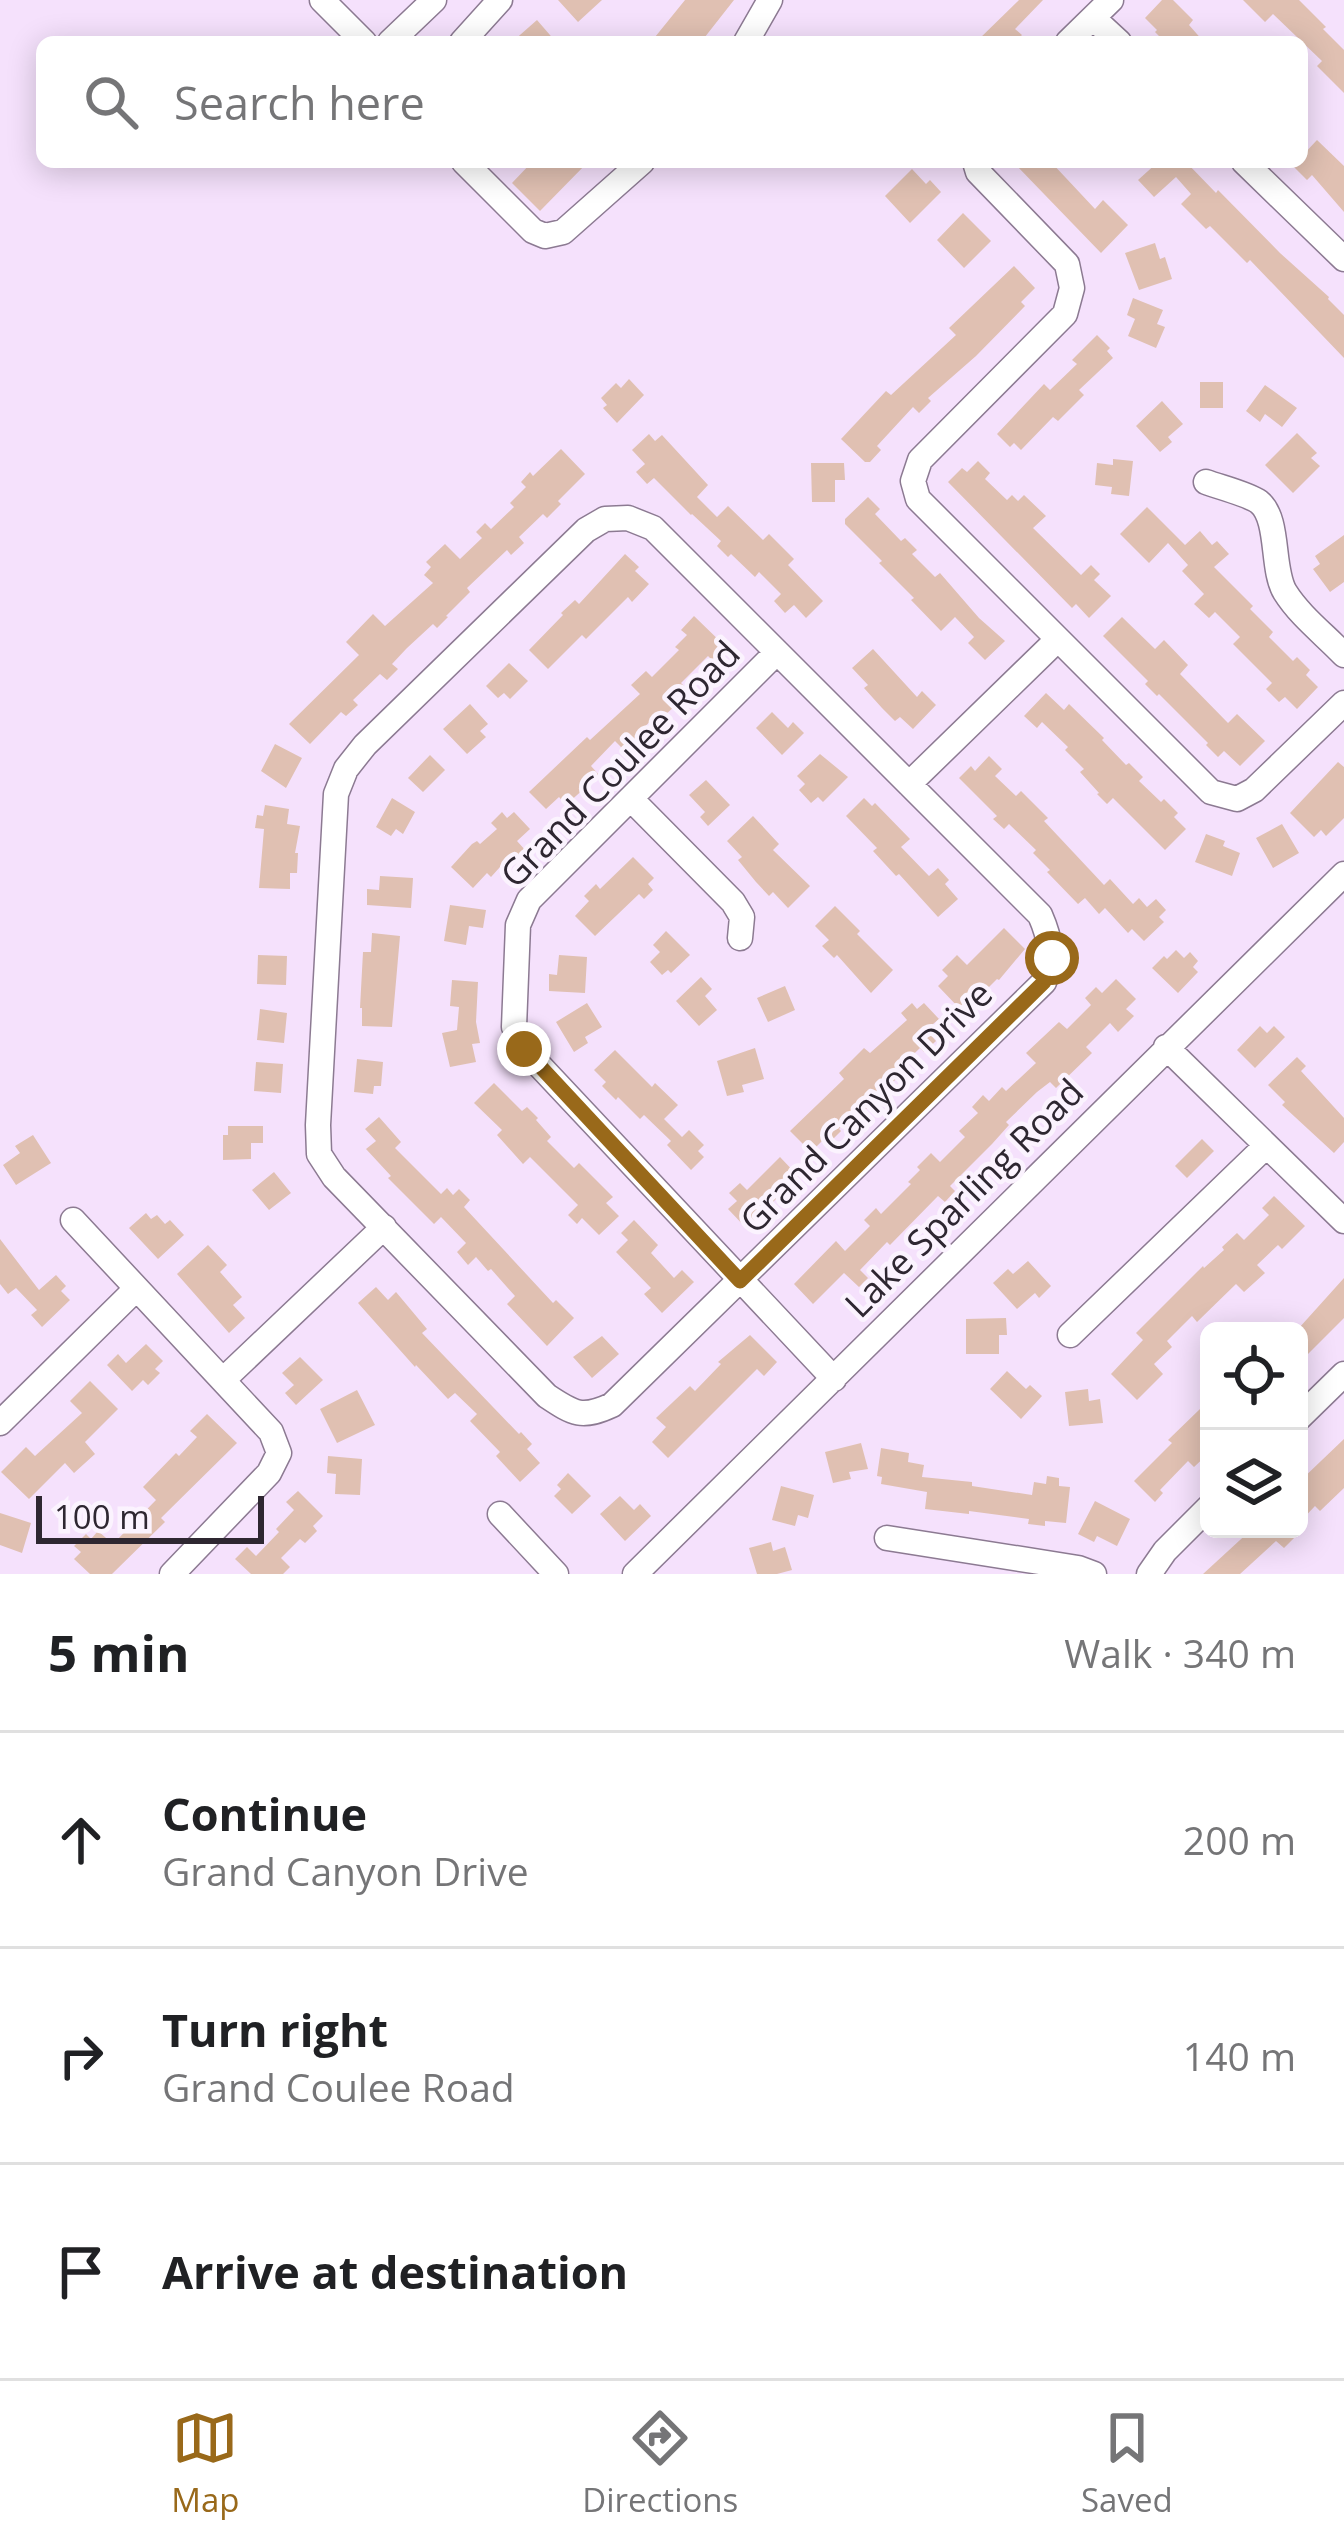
<!DOCTYPE html>
<html lang="en">
<head>
<meta charset="utf-8">
<style>
	body { margin:0; font-family:"Open Sans",sans-serif; background:#f2f2f2; color:#202124 }
	.controls { position:absolute; right:36px; bottom:36px; display:grid; overflow:hidden; border-radius:18px; box-shadow:0 6px 30px #0003 }
	.controls button { width:108px; height:108px; display:grid; place-items:center; padding:0; border:0; border-bottom:3px solid #e0e0e0; background:#fff; color:#202124; font:60px sans-serif }
	.scale { position:absolute; left:36px; bottom:30px; width:228px; box-sizing:border-box; padding-left:12px; border:6px solid #2e2731; border-top:0; font-size:33px; line-height:42px; white-space:nowrap; color:#2e2731; -webkit-text-stroke:9px #fbf3fe; paint-order:stroke }
	.stop { position:absolute; width:36px; height:36px; margin:-27px; border:9px solid #99691a; border-radius:50%; background:#fff }
	.stop.end { background:#99691a; border-color:#fff; box-shadow:0 3px 12px #0008 }
	.list { margin:0; padding:0; list-style:none }
	h2 { display:flex; justify-content:space-between; align-items:center; height:156px; margin:0; padding:0 48px; font-size:51px }
	h2 small { font-size:39px; font-weight:400; color:#757577 }
	.list li { display:grid; grid-template-columns:78px 1fr auto; gap:36px; align-items:center; box-sizing:border-box; height:216px; padding:0 48px; border-top:3px solid #e0e0e0 }
	.list b { display:block; font-size:45px; white-space:nowrap }
	.list p { margin:0; font-size:39px; white-space:nowrap; color:#757577 }
	.list em { font-size:39px; font-style:normal; color:#757577 }
	.icon { flex:none; width:66px; height:66px; fill:none; stroke:currentColor; stroke-width:2; stroke-linecap:round; stroke-linejoin:round }
	.map { position:relative; flex:none; width:1344px; height:1574px; overflow:hidden }
	.search { position:absolute; background:#fff; box-shadow:0 6px 30px #0003; left:36px; right:36px; top:36px; height:132px; display:flex; align-items:center; gap:30px; box-sizing:border-box; padding:0 42px; border-radius:18px; color:#757577; font-size:45px }
	.sheet { height:804px; background:#fff }
	nav { display:flex; justify-content:space-around; align-items:center; box-sizing:border-box; height:168px; border-top:3px solid #e0e0e0; background:#fff; font-size:33px; color:#757577 }
	nav a { display:grid; justify-items:center; gap:6px }
	nav .on { color:#99691a }
	.map>svg:first-child { display:block }
	.building { fill:#e0c0b2 }
	.lines { fill:none; stroke-linecap:round; stroke-linejoin:round }
	.minor-casing { stroke:#8c7a92; stroke-width:27 }
	.minor { stroke:#fff; stroke-width:24 }
	.route { stroke:#99691a; stroke-width:15 }
	.labels { text-anchor:middle; stroke-width:9; stroke-linejoin:round; paint-order:stroke }
	.street-label { font-size:36px; fill:#2e2731; stroke:#fbf3fe }
</style>
</head>
<body>
<div class="map">
<svg width="1344" height="1574" viewBox="0 0 1344 1574">
	<rect width="100%" height="100%" fill="#f5e1fc"/>
	<path class="building" d="M558,0H602L578,22Z
		M685,0H734L701,42H651Z
		M1019,0H1043L1015,29L1022,35L1015,42H976Z
		M1162,0H1173L1193,20L1189,25L1204,42H1165L1155,32L1157,30L1145,18Z
		M1243,0H1299L1326,27L1323,29L1344,50V93L1317,66L1322,61L1273,14L1265,22Z
		M537,20L556,42H512Z
		M1317,140L1344,166V212L1312,175L1307,180L1292,165L1302,162V156Z
		M532,162H588L540,211L512,183Z
		M1013,162H1051L1095,209L1103,200L1128,225L1101,253Z
		M1158,162H1186L1216,193L1218,190L1280,253L1329,297L1328,299L1344,315V358L1250,260L1247,263L1210,226L1206,229L1181,204L1191,194L1176,177L1154,197L1138,180Z
		M912,169L926,184L930,180L941,192L910,223L885,196Z
		M963,213L991,241L964,268L937,240Z
		M1155,243L1160,259L1165,257L1172,279L1139,290L1125,253Z
		M1014,266L1035,288L1021,302L1025,306L976,356L928,398L931,401L919,413L913,407L877,446L881,450L870,462H865L841,439L886,391L891,395L956,335L949,328Z
		M1133,298L1163,310L1157,324L1165,327L1156,348L1128,336L1135,319L1127,315Z
		M1097,335L1110,348L1107,351L1113,358L1079,390L1084,395L1058,421L1053,417L1021,450L1014,443L1010,447L997,434L1044,384L1050,390L1077,364L1072,360Z
		M629,379L644,395L617,423L603,408L607,405L601,398L616,383L621,388Z
		M1200,382H1223V408H1200Z
		M1265,385L1297,408L1282,427L1265,414L1260,422L1246,411Z
		M1162,401L1183,424L1168,437L1172,442L1160,452L1136,426Z
		M1297,433L1317,453L1311,458L1320,466L1293,493L1265,465Z
		M649,434L655,441L662,435L708,485L697,497L717,517L728,506L763,540L769,534L794,559L788,565L823,601L806,618L794,605L785,613L774,601L781,594L759,572L755,577L731,554L728,557L717,546L721,541L692,514L691,515L654,478L647,484L636,472L645,464L632,450Z
		M561,449L585,474L558,501L561,504L547,518L543,514L519,537L524,543L511,555L507,550L467,588L470,592L446,616L448,617L437,628L433,624L407,648L392,664L398,669L387,680L380,674L353,700L358,705L346,716L341,712L310,744L289,724L359,655L346,642L373,614L385,626L433,583L424,575L431,567L426,562L445,544L460,559L482,538L476,532L485,523L491,529L514,507L510,503L526,487L521,482L530,472L533,476Z
		M1113,459L1133,461L1129,496L1111,494L1112,487L1095,485L1097,463L1113,465Z
		M978,461L990,473L985,479L1007,500L1012,495L1018,501L1024,495L1046,516L1033,528L1081,575L1091,565L1100,574L1094,580L1111,596L1089,618L1076,604L1072,608L948,482L962,468L967,472Z
		M811,463H844L845,480H835V502H812Z
		M868,497L880,509L875,514L901,541L905,538L917,550L912,554L935,577L940,573L979,618L1005,641L985,660L968,643L974,637L955,617L941,631L911,600L914,598L879,563L882,561L845,524V519Z
		M1147,507L1185,545L1200,531L1212,545L1217,541L1229,554L1214,567L1253,606L1250,609L1273,632L1269,637L1293,661L1297,657L1310,670L1306,675L1318,687L1297,709L1285,697L1279,702L1266,689L1272,683L1233,644L1240,637L1215,612L1209,618L1194,604L1204,594L1182,571L1188,565L1168,543L1149,563L1120,534Z
		M1344,535V582L1330,592L1313,569L1320,564L1315,556Z
		M625,554L639,567L635,571L649,584L632,602L628,597L586,639L582,635L548,669L529,650L563,615L561,613L575,600L579,604Z
		M694,616L726,647L712,660L708,656L681,683L685,687L673,699L677,704L663,717L659,713L636,735L642,741L628,754L615,741L591,766L600,776L588,787L587,786L566,805L559,797L546,809L529,792L587,737L590,740L640,694L631,685L646,671L652,677L679,650L675,647L687,635L681,630Z
		M1122,617L1155,649L1164,640L1188,665L1180,674L1228,723L1237,714L1265,741L1240,766L1224,751L1218,757L1206,745L1208,743L1159,694L1157,696L1145,684L1148,681L1103,636Z
		M873,649L917,697L922,691L936,705L913,729L900,717L895,721L882,708L864,688L868,685L852,668Z
		M509,663L528,681L510,699L504,693L498,698L486,686Z
		M1046,693L1064,710L1069,704L1104,738L1102,740L1126,765L1129,763L1143,777L1139,781L1161,802L1164,799L1178,813L1174,817L1186,829L1165,850L1113,798L1107,804L1097,794L1099,793L1080,772L1084,769L1065,750L1068,747L1042,722L1037,728L1024,716Z
		M470,704L488,724L480,731L486,737L467,754L443,729Z
		M772,712L788,728L793,722L804,733L782,755L756,728Z
		M275,744L302,758L286,788L261,771Z
		M820,754L848,777L823,802L818,797L811,803L799,790L805,784L797,776Z
		M430,755L445,770L423,792L408,778Z
		M989,756L1002,769L995,776L1016,796L1021,791L1048,818L1044,821L1104,885L1110,879L1133,904L1139,898L1147,907L1156,899L1166,910L1159,917L1164,922L1144,941L1132,929L1128,933L1105,908L1099,914L1085,898L1078,904L1047,872L1050,870L1033,853L1036,850L1009,824L1004,829L993,819L997,816L959,778L971,766L975,771Z
		M1338,762L1344,767V818L1326,836L1321,830L1314,837L1290,813Z
		M706,780L730,805L708,826L700,817L705,812L689,795Z
		M392,798L415,812L403,834L396,829L391,836L376,827Z
		M864,798L872,806L875,803L910,839L901,847L929,876L938,868L949,880L945,884L958,899L938,917L899,874L896,876L873,851L877,848L846,816Z
		M265,805L289,809L287,824L300,826L295,853H298L297,873H290V889L259,888L264,829L255,828L257,815L263,816Z
		M502,812L507,818L514,812L530,829L517,841L526,851L514,862L509,857L491,877L487,873L473,888L451,867L472,844L477,841L480,844L497,829L491,823Z
		M753,816L779,844L773,850L810,886L788,908L773,892L769,896L756,882L738,860L742,857L727,841Z
		M1282,824L1299,853L1273,868L1256,838Z
		M1206,834L1225,841L1223,846L1240,853L1232,876L1195,862Z
		M633,857L654,878L648,884L653,890L644,899L639,894L595,936L575,916L589,901L584,896L596,884L600,889Z
		M380,876L413,878L411,908L367,905V889L379,890Z
		M450,905L486,910L483,928L469,926L466,945L444,941Z
		M835,906L860,931L857,934L893,970L871,993L837,955L834,958L822,946L829,940L815,926Z
		M1004,928L1025,949L999,980L997,979L975,1001L971,996L959,1008L938,986L948,976L942,970L957,955L967,965Z
		M666,931L690,955L671,973L668,970L662,975L650,962L660,952L653,945Z
		M372,933L400,936L392,1027L362,1026V1008H360L363,952H371Z
		M1176,950L1184,958L1190,952L1198,961L1193,967L1198,972L1178,993L1152,968L1164,956L1167,959Z
		M258,955L287,956L286,985L257,984Z
		M559,955L587,957L585,993L549,991V974L557,975Z
		M701,977L712,989L705,996L717,1010L699,1026L676,1001Z
		M1116,979L1136,999L1126,1009L1134,1016L1118,1032L1110,1023L1086,1047L1092,1053L1056,1088L1050,1082L1037,1092L1006,1122L1009,1125L992,1144L950,1186L955,1191L945,1202L938,1196L890,1245L887,1242L860,1270L868,1278L859,1287L844,1273L813,1304L794,1284L836,1241L845,1251L870,1226L864,1220L876,1208L881,1214L911,1184L908,1182L920,1170L917,1167L931,1153L940,1162L965,1137L959,1131L978,1113L972,1107L983,1095L989,1101L1002,1087L1006,1091L1036,1063L1026,1053L1059,1022L1067,1029L1091,1005L1085,998L1096,987L1102,993Z
		M452,980L478,982L476,1022L480,1043L472,1044L476,1062L450,1067L442,1033L457,1030L459,1007L450,1006Z
		M785,986L795,1010L768,1022L757,998Z
		M587,1003L602,1027L585,1037L588,1043L574,1052L556,1022Z
		M912,1003L917,1009L924,1003L939,1019L926,1030L936,1041L924,1052L920,1048L894,1073L898,1077L866,1109L862,1105L839,1129L841,1131L829,1143L825,1138L811,1152L790,1131L844,1079L839,1073L864,1048L870,1053L907,1020L901,1013Z
		M260,1009L287,1013L284,1043L257,1040Z
		M1260,1026L1267,1033L1274,1026L1285,1037L1255,1068L1237,1050Z
		M755,1048L764,1079L742,1085L744,1092L727,1096L717,1061Z
		M615,1050L652,1087L655,1083L678,1105L664,1119L682,1137L689,1130L704,1145L698,1151L704,1157L691,1170L667,1145L671,1141L644,1115L640,1119L618,1097L616,1100L602,1086L606,1082L594,1070Z
		M1297,1057L1306,1066L1301,1071L1344,1118V1142L1334,1153L1282,1105L1285,1102L1268,1085Z
		M357,1059L383,1062L381,1086H374L373,1094L354,1092Z
		M256,1062L283,1064L281,1093L254,1091Z
		M494,1083L522,1111L527,1107L538,1118L536,1120L551,1137L547,1141L574,1168L579,1163L613,1197L606,1203L619,1216L599,1235L582,1218L577,1224L568,1215L578,1205L530,1157L523,1164L497,1135L502,1130L474,1103Z
		M379,1117L401,1142L395,1148L441,1194L447,1188L453,1195L459,1189L470,1200L464,1207L553,1303L556,1300L574,1318L547,1346L507,1304L515,1296L491,1269L488,1271L476,1257L468,1265L457,1252L466,1243L441,1217L434,1224L388,1178L391,1176L366,1149L376,1141L365,1129Z
		M228,1126H263V1143H251V1159L223,1160V1135H228Z
		M33,1135L51,1163L16,1185L3,1165L20,1153L15,1146Z
		M1202,1139L1214,1151L1187,1178L1175,1166Z
		M780,1157L798,1176L747,1229L728,1209L737,1201L729,1193L740,1183L747,1190Z
		M274,1172L291,1193L269,1210L252,1190Z
		M1274,1196L1305,1226L1282,1249L1278,1245L1257,1265L1265,1273L1244,1292L1236,1284L1197,1322L1192,1316L1167,1341L1172,1347L1154,1364L1163,1374L1137,1400L1111,1374L1143,1340L1136,1333L1203,1266L1204,1268L1224,1250L1222,1247L1237,1233L1244,1240L1269,1215L1262,1208Z
		M146,1213L151,1219L157,1215L165,1224L170,1220L184,1235L158,1259L129,1228Z
		M634,1220L658,1245L651,1253L674,1278L682,1270L694,1282L662,1313L644,1294L651,1288L616,1252L628,1240L621,1233Z
		M0,1239L39,1290L56,1275L66,1286L61,1291L70,1300L42,1327L31,1315L37,1310L16,1288L8,1294L0,1284Z
		M208,1245L227,1265L220,1272L242,1297L233,1305L245,1318L229,1333L177,1274Z
		M1028,1261L1051,1286L1039,1298L1035,1293L1017,1309L993,1283L1008,1269L1013,1274Z
		M1344,1278V1318L1306,1356L1299,1349V1328Z
		M376,1287L388,1300L396,1292L427,1329L422,1333L519,1434L521,1432L532,1444L527,1449L540,1463L520,1482L496,1456L500,1452L470,1421L477,1414L455,1393L448,1399L416,1365L415,1367L358,1303Z
		M1006,1318L1007,1335H999V1354H966V1319Z
		M750,1335L777,1362L764,1376L757,1369L668,1458L652,1442L666,1427L656,1418L690,1386L695,1391L721,1364L718,1362Z
		M602,1336L619,1354L592,1378L573,1357Z
		M146,1344L163,1361L155,1369L160,1373L148,1385L143,1380L132,1391L107,1365L118,1354L126,1363Z
		M300,1357L323,1380L296,1405L285,1393L294,1385L282,1373Z
		M1007,1371L1026,1389L1030,1385L1042,1396L1021,1419L990,1389Z
		M90,1381L118,1409L85,1442L95,1454L74,1473L65,1463L29,1499L1,1472L26,1447L35,1456L82,1413L70,1401Z
		M1088,1389L1089,1401L1100,1399L1103,1423L1069,1426L1065,1392Z
		M357,1390L375,1425L337,1443L320,1409Z
		M1200,1409L1209,1419V1453L1194,1467L1188,1461L1160,1490L1163,1493L1155,1502L1134,1481L1172,1443L1168,1440Z
		M207,1414L237,1443L161,1518L165,1522L112,1574H90L74,1559L81,1552L74,1546L86,1534L91,1539L98,1531L113,1544L156,1500L143,1487L176,1453L179,1456L197,1437L190,1431Z
		M1344,1439V1488L1320,1511L1315,1506L1299,1523V1482Z
		M861,1443L868,1469L849,1472L851,1479L833,1483L825,1452Z
		M881,1448L909,1453L908,1462L924,1465L922,1477L972,1482V1486L1032,1495L1034,1482L1046,1484L1047,1476L1059,1478V1486L1070,1487L1066,1523L1045,1521V1526L1028,1524L1029,1519L969,1511V1514L925,1509L927,1492L881,1484L882,1477L877,1476Z
		M328,1456L362,1459L360,1495L335,1494L336,1474L327,1473Z
		M568,1473L591,1496L572,1514L554,1496L561,1489L557,1485Z
		M781,1486L814,1495L808,1518L798,1515L795,1526L772,1520Z
		M298,1491L323,1516L313,1526L317,1531L305,1543L300,1539L281,1558L290,1567L283,1574H251L235,1559L247,1547L256,1556L279,1532L276,1529L294,1510L286,1502Z
		M620,1496L634,1510L640,1504L651,1516L625,1541L600,1514Z
		M1095,1501L1130,1519L1117,1546L1097,1536L1094,1542L1078,1534Z
		M0,1513L31,1523L22,1553L0,1545Z
		M1252,1529H1290L1296,1536L1284,1548L1276,1541L1240,1574H1203Z
		M771,1542L773,1551L785,1547L792,1570L777,1574H757L749,1548Z"/>
	<g class="lines">
		<g class="minor-casing">
			<path id="minor" d="M322,0L364,42
				M1093,18L1119,42
				M390,42L434,0
				M462,42L500,0
				M746,42L770,0
				M1068,42L1111,0
				M464,162L533,231L545,236L563,232L642,162
				M975,162L978,172L1067,264L1072,288L1065,314L920,460L913,481L918,499L1211,792L1237,799L1254,790L1344,703
				M1244,162L1344,259
				M1206,482C1219,487 1248,494 1259,502C1280,519 1271,569 1285,592C1300,616 1325,635 1344,655
				M628,518L653,528L1040,915C1051,940 1053,956 1044,982L612,1405C582,1419 574,1414 547,1396L334,1177L319,1154L318,1125L336,794L346,769L365,745L586,530L605,519Z
				M777,652L529,900L518,925L514,1027L524,1049L834,1379
				M909,784L1057,640
				M631,799L733,902L742,917L740,938
				M1166,1047L1344,1221
				M73,1220L271,1432L279,1453L269,1473L172,1574
				M1070,1335L1266,1146
				M223,1380L384,1227
				M1299,1418L1344,1374
				M0,1423L136,1289
				M500,1514L556,1574
				M887,1538L1078,1568L1094,1574
				M635,1574L1344,874
				M1149,1574L1165,1551L1209,1507"/>
		</g>
		<use href="#minor" class="minor"/>
	</g>
	<g class="lines">
		<path class="route" d="M524,1049L740,1281L1044,982L1052,958"/>
	</g>
	<g class="labels">
		<g class="street-label">
			<text transform="translate(620 764) rotate(-46)" y="13">Grand Coulee Road</text>
			<text transform="translate(866 1107) rotate(-45)" y="13">Grand Canyon Drive</text>
			<text transform="translate(964 1198) rotate(-45)" y="13">Lake Sparling Road</text>
		</g>
	</g>
</svg>
<div class="controls">
<button><svg class="icon" aria-label="locate" viewBox="0 0 24 24"><circle cx="12" cy="12" r="6"/><path d="M12 2v4M12 18v4M2 12h4M18 12h4"/></svg></button>
<button><svg class="icon" aria-label="layers" viewBox="0 0 24 24"><path d="M12 4l9 5-9 5-9-5zM3 14l9 5 9-5"/></svg></button>
</div>
<div class="scale">100 m</div>
<div class="stop" style="left:1052px;top:958px"></div>
<div class="stop end" style="left:524px;top:1049px"></div>
<div class="search"><svg class="icon" aria-label="search" viewBox="0 0 24 24"><circle cx="10" cy="10" r="6"/><path d="M15 15l6 6"/></svg>Search here</div>
</div>
<section class="sheet">
<h2>5 min<small>Walk · 340 m</small></h2>
<ul class="list">
<li><svg class="icon" aria-label="ahead" viewBox="0 0 24 24"><path d="M12 20V5M6 11l6-6 6 6"/></svg><div><b>Continue</b><p>Grand Canyon Drive</p></div><em>200 m</em></li>
<li><svg class="icon" aria-label="right" viewBox="0 0 24 24"><path d="M7 20v-9h11M14 6l5 5-5 5"/></svg><div><b>Turn right</b><p>Grand Coulee Road</p></div><em>140 m</em></li>
<li><svg class="icon" aria-label="arrive" viewBox="0 0 24 24"><path d="M6 21V4h12l-3 4 3 4H6"/></svg><div><b>Arrive at destination</b></div></li>
</ul>
</section>
<nav>
<a class="on"><svg class="icon" aria-label="map" viewBox="0 0 24 24"><path d="M3 6l6-2 6 2 6-2v14l-6 2-6-2-6 2zM9 4v14M15 6v14"/></svg>Map</a>
<a><svg class="icon" aria-label="directions" viewBox="0 0 24 24"><path d="M12 3l9 9-9 9-9-9zM9 14v-3h6M13 9l2 2-2 2"/></svg>Directions</a>
<a><svg class="icon" aria-label="saved" viewBox="0 0 24 24"><path d="M7 4h10v16l-5-4-5 4z"/></svg>Saved</a>
</nav>
</body>
</html>
